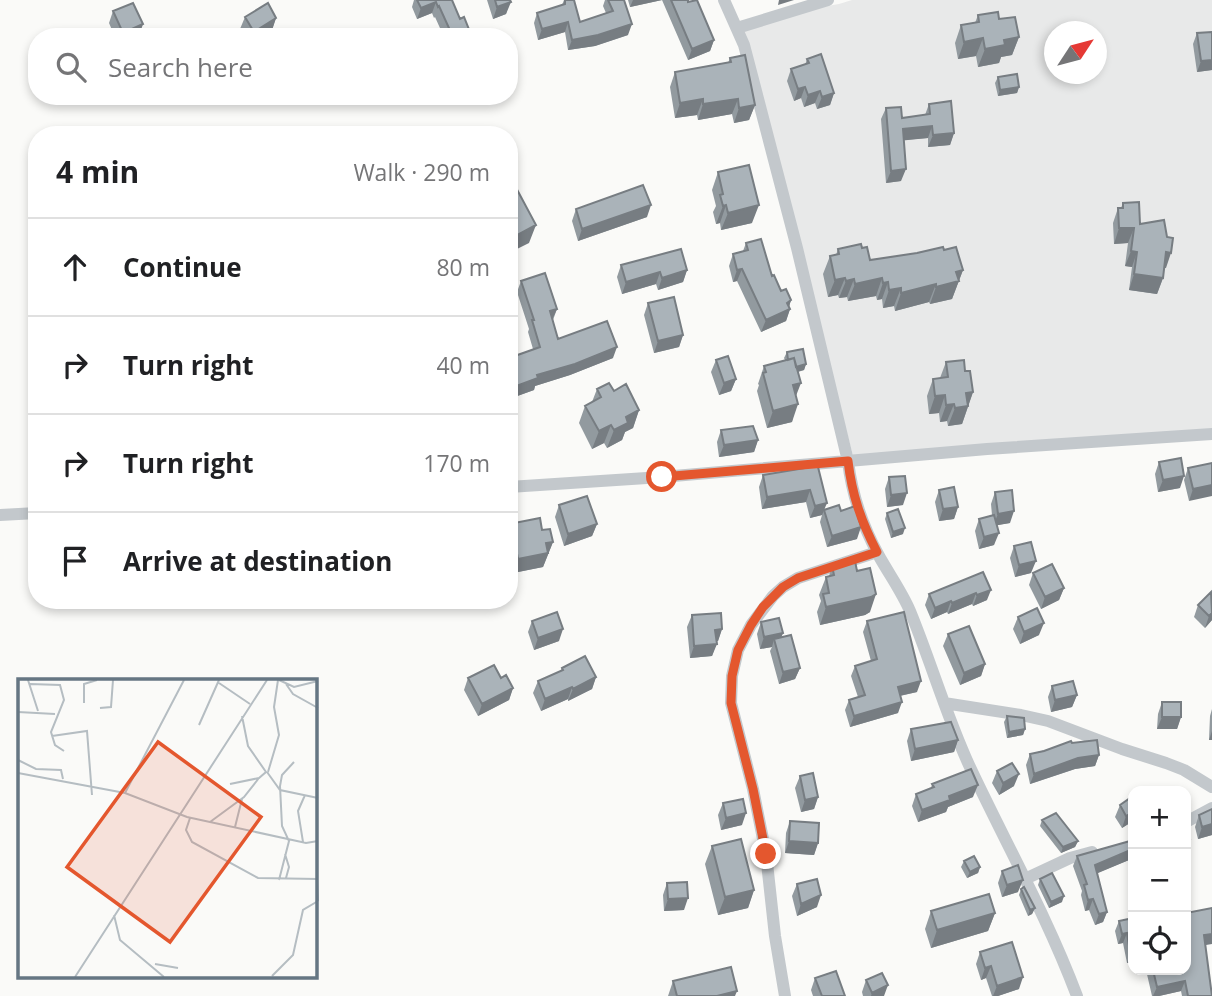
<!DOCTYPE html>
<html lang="en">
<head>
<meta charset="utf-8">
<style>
	body { margin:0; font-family:"Open Sans",sans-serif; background:#f2f2f2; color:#202124 }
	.controls { position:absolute; right:21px; bottom:21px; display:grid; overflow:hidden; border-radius:14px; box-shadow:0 4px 10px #0003 }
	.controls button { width:63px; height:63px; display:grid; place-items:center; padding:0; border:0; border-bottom:2px solid #e0e0e0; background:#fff; color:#202124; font:35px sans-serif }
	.compass { position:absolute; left:1044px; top:21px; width:63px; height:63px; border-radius:50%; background:#fff; box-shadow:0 4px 10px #0003; rotate:54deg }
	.stop { position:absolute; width:21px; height:21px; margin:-16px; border:5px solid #e4572e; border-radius:50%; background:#fff }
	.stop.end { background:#e4572e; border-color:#fff; box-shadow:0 2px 7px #0008 }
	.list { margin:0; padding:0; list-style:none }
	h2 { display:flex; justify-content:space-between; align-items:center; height:91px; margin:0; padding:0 28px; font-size:30px }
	h2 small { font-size:23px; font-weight:400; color:#757577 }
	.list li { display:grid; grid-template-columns:46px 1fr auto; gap:21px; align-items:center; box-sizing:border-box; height:98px; padding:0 28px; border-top:2px solid #e0e0e0 }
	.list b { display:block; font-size:26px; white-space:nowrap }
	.list em { font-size:23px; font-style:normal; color:#757577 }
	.icon { flex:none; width:38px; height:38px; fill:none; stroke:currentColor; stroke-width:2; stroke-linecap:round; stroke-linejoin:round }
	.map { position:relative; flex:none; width:1212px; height:996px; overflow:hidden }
	.search { position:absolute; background:#fff; box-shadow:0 4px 10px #0003; left:28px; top:28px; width:490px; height:77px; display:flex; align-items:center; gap:18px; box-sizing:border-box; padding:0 24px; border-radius:28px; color:#757577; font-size:26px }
	.panel { position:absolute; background:#fff; box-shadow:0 4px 10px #0003; left:28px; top:126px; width:490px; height:483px; border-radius:28px }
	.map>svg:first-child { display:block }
	.built { fill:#e8e9e9; fill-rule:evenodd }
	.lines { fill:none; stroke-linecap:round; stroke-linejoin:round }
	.street { stroke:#c3c8cc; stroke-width:12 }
	.wall { fill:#929a9f }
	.shaded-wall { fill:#777d82 }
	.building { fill:#aab3b9; stroke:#777d82; stroke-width:2 }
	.route { stroke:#e4572e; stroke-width:9 }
	.inset-road { fill:none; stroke:#b5bdc2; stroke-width:2 }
	.view { fill:#e4572e; fill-opacity:0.15; stroke:#e4572e; stroke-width:3.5 }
	.inset-edge { fill:none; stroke:#657683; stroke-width:3.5 }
</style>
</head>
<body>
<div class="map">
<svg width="1212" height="996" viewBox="0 0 1212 996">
	<rect width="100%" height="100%" fill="#fafaf8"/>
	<path class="built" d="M852,0H1212V439L853,456L740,21L839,4ZM1054,32H1096V74H1054Z"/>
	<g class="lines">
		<path class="street" d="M724,0L744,45L797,248L848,461C852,496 862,525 879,556C889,574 902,592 910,611C931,662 946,715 969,765C1005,842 1047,916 1077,996
			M737,28L828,0
			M509,487L662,477L987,449L1212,434
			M0,515L37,513
			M944,703L1021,715L1048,721L1122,749L1166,763L1184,770L1212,787
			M1186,822L1212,808
			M1025,879L1070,858L1092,852
			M785,996L775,936L766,854L753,789L731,703L732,676L738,650L751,625L773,596L783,587L798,578L877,552"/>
	</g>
	<path class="wall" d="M414,0H452L460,19L472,37H444L435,17L434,18L432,13L417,19L412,7Z
		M487,0H510L506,14L493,19Z
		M564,0H574L580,22L606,13L603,6L605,0H624L628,35L595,46L568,50L565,32L538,40L534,23L537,13L562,5Z
		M628,0H688L714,40L710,51L688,60L662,0L630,7Z
		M113,11L139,36L115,37L109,23Z
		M978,15L999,19L1019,37L1012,55L1001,57L999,63L978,67L976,56L958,59L955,43L961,25L975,23Z
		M245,17L276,18L272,30L261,37H245L240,29Z
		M1197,33L1212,70L1197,72L1193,44Z
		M730,58L755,105L749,120L734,123L732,114L698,120L697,115L675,118L670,87L675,72L728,63Z
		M807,59L834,93L830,105L817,109L815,103L804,107L801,98L794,101L787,81L791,69L805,65Z
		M998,77L1019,87L1017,93L998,96L995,83Z
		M929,104L954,133L950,145L928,147V138L903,140L901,181L886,183L881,119L886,108L902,118L925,115Z
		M718,172L752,223L721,230L720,223L716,224L713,212L716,206L712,190Z
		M1123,203L1140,224L1166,268H1164L1163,278L1157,294L1129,290L1132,267L1125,266L1128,243L1114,244L1113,223L1118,208H1121Z
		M576,209L647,217L578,241L572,221Z
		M746,243L772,276L781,291L791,300L789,307L790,309L786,321L761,332L737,281L733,282L729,266L733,254L743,251Z
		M862,248L870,260L944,250L963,270L952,299L930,304L929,302L895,311L894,306L883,308L882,299L877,300L876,296L848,301L847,297L839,298L838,295L828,297L823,274L830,256L836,255L838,249Z
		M621,265L687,270L683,282L658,290L656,284L622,294L617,277Z
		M521,281L557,309L553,320L558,339L613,358L570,375L535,386L534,390L509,399V358L533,349L528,332L529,329L517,292Z
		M648,303L683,335L679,347L654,353L644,315Z
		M787,352L806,364L804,370L798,372L796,396L792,422L767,428L757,391L759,385L758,384L764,366L785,360L784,358Z
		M716,360L736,379L731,391L719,395L711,372Z
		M946,362L965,371L973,392L962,424L948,426L947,421L940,422L939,413L929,414L927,396L933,379L940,378Z
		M597,389L614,391L639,410L633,428L625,432L622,440L607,448L604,443L592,449L579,423L585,406L592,402Z
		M721,430L758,440L754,452L719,457L717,442Z
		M1159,462L1180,488L1158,492L1155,474Z
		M1212,463L1189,501L1184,480L1188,468Z
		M804,466L825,510L841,511L857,539L827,547L820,522L822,515L810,518L806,502L762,509L759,487L763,475L804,468Z
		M889,477L903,505L887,507L885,489Z
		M939,490L958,507L954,519L939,521L935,502Z
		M995,492L1010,523L997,525L994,545L979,549L975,531L979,519L992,515L991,504Z
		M559,505L597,524L592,536L564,546L555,517Z
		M887,513L903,534L891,538L885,519Z
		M509,524L542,530L553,542L543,567L513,573L511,562Z
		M1014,546L1031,573L1015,577L1010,558Z
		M832,566L870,612L865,615L820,625L817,612L821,601L819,595L826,577L829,576Z
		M983,572L987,600L973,606L972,604L948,614L947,612L931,619L925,605L929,594Z
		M1033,573L1064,588L1059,600L1041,609L1029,585Z
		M1212,593V620L1205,628L1194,617L1198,605Z
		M692,615L722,629L718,641H717L712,656L690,658L687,627Z
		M1018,617L1039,635L1020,644L1013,629Z
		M532,621L559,641L534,650L528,632Z
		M867,621L917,692L900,696L898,713L850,727L845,710L849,700L858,697L851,676L855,666L871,661L863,632Z
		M761,622L783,633L781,638L800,668L795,679L779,684L770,651L772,647L760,649L757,634Z
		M948,634L985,664L981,676L960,685L943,646Z
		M562,668L596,677L592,689L568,701V699L541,711L533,693L538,681L561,671Z
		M468,678H501L513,688L509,700L478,716L464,690Z
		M1052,686L1077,695L1072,707L1051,712L1048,697Z
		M1162,702L1181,717L1177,729H1157L1158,714Z
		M1212,709V740H1209L1210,716Z
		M1007,716L1025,729L1023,735L1007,738L1004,722Z
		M911,729L958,740L954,752L911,761L907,741Z
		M1072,743L1099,755L1095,766L1075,769L1030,784L1026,765L1030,754Z
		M997,771L1014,786L999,795L992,783Z
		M800,776L818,797L814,809L801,812L795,788Z
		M932,784L973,797L948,807L946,812L918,822L912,806L916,794L931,789Z
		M723,803L742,825L721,830L718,815Z
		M1120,805L1133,821L1122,828L1115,817Z
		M1212,809V835L1198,839L1195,827L1199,815Z
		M1042,820L1078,841L1075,847L1061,853L1040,826Z
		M790,821L818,843L814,855L785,853L786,833Z
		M712,846L754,890L748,908L718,915L705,864Z
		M1077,856L1129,860L1097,873L1107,912L1103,922L1095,925L1089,910L1085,911L1081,895L1082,891L1073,866Z
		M964,861L980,867L978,873L967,878L961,867Z
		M1002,871L1018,892L1002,897L998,883Z
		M1040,879L1062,902L1049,908L1038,885Z
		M667,883L684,910L664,911L663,895Z
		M797,884L817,907L797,916L792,896Z
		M1021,889L1035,908L1032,914L1028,916L1019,895Z
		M931,911L995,913L988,931L931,948L925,929Z
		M1186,913L1205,945L1212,996H1182L1181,991L1159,996H1152L1146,970H1186Z
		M1133,918V961L1127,963L1123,943L1118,944L1115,931L1119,921Z
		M980,952L1019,989L998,996H992L986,978L981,980L976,964Z
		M815,978L845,996H813L811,990Z
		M866,980L884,996H863L862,992Z
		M673,981L735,996H668Z"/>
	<path class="shaded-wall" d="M633,0H662L630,7Z
		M779,0H794L778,5Z
		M436,2L432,13L417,19L421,8Z
		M511,2L506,14L493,19L497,7Z
		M276,18L272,30L261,37H252L254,32Z
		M568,22L565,32L538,40L542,29Z
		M143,24L139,36L122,37L123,33Z
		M632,24L628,35L595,46L568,50L572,40Z
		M1019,37L1012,55L1001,57L999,63L978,67L985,49L1004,40Z
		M983,38L976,56L958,59L964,42Z
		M714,40L710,51L688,60L692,49Z
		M1212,59V70L1197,72L1201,61Z
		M805,87L801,98L794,101L798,89Z
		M1019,87L1017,93L998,96L1000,90Z
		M820,91L815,103L804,107L808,95Z
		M834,93L830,105L817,109L822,97Z
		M703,99L697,115L675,118L680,103Z
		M738,99L732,114L698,120L703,104Z
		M755,105L749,120L734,123L739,108Z
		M932,126L928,138L898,141L903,129Z
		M954,133L950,145L928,147L933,135Z
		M906,169L901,181L886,183L891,171Z
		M651,205L647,217L578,241L582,229Z
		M726,205L720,223L716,224L723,206Z
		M759,205L752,223L721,230L728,213Z
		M536,225L529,243L509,253L510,239Z
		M1119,228H1134L1128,243L1114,244Z
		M1131,251L1137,252L1132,267L1125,266Z
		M1166,252L1171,253L1166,268L1161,267Z
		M742,269L737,281L733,282L737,270Z
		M687,270L683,282L658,290L662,278Z
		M963,270L952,299L930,304L936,287L956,272Z
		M660,272L656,284L622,294L626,282Z
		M1134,274L1163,278L1157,294L1129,290Z
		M845,278L838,295L828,297L835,280Z
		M882,278L876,296L848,301L855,284Z
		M854,279L847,297L839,298L846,281Z
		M888,282L882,299L877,300L883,283Z
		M936,284L929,302L895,311L901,293Z
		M901,288L894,306L883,308L889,290Z
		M791,300L788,310L790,309L786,321L761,332L766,320L787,303Z
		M557,309L552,320L550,311Z
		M683,335L679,347L654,353L658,341Z
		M617,347L613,358L570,375L535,386L534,390L509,399V393L511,388L537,375Z
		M806,364L804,370L788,374L790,368Z
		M736,379L731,391L719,395L724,383Z
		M801,383L794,401L793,385Z
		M973,392L962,424L948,426L955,408L966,393Z
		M945,395L939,413L929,414L935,396Z
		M798,404L792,422L767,428L773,411Z
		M954,404L947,421L940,422L946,405Z
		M639,410L633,428L625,432L622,440L607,448L614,430L626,417Z
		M611,425L604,443L592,449L599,431Z
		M758,440L754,452L719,457L724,445Z
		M1184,476L1180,488L1158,492L1163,480Z
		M1212,485V496L1189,501L1193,489Z
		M810,490L806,502L762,509L767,497Z
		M907,493L903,505L887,507L891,495Z
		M827,503L822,515L810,518L815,506Z
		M958,507L954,519L939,521L943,509Z
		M1014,511L1010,523L993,526L998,514Z
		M597,524L592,536L564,546L568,534Z
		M861,527L857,539L827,547L832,536Z
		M905,528L903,534L891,538L893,532Z
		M999,533L994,545L979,549L984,537Z
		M553,542L543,567L513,573L518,559L546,543Z
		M516,548L511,562L509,563V550Z
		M1036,561L1031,573L1015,577L1019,565Z
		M1064,588L1059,600L1041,609L1045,597Z
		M991,590L987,600L973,606L977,595Z
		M976,593L972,604L948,614L952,603Z
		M876,594L870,612L865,615L820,625L826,607Z
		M951,601L947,612L931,619L935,608Z
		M1212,613V620L1205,628L1209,616Z
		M1044,623L1039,635L1020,644L1024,632Z
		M563,629L559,641L534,650L538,638Z
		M722,629L718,641L711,642L715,630Z
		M783,633L778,645L774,639L772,647L760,649L764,637Z
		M717,644L712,656L690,658L694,646Z
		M985,664L981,676L960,685L964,673Z
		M800,668L795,679L779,684L783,672Z
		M596,677L592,689L568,701L573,689Z
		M921,681L917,692L894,697L898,687Z
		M572,687L568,699L541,711L545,699Z
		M513,688L509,700L478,716L482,704Z
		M1077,695L1072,707L1051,712L1055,700Z
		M902,702L898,713L850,727L854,716Z
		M1162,717H1181L1177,729H1157Z
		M1025,729L1023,735L1007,738L1009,732Z
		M1212,731V740H1209Z
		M958,740L954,752L911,761L915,749Z
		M1099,755L1095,766L1075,769L1030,784L1034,774L1078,758Z
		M1019,774L1014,786L999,795L1003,783Z
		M978,785L973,797L948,807L946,812L918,822L922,810L949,796Z
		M818,797L814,809L801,812L805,800Z
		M1133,812V821L1122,828L1126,816Z
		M746,813L742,825L721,830L726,818Z
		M1212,824V835L1198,839L1202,827Z
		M1190,839L1186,851V840Z
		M789,841L818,843L814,855L785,853Z
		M1078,841L1075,847L1061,853L1063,847Z
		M1133,849L1129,860L1091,876L1095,865Z
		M980,867L978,873L967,878L970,872Z
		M1023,880L1018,892L1002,897L1007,885Z
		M754,890L748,908L718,915L725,897Z
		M821,895L817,907L797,916L801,904Z
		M1064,896L1062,902L1049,908L1051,902Z
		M688,898L684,910L664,911L668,899Z
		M1093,899L1089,910L1085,911L1088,900Z
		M1035,908L1032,914L1028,916L1030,910Z
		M1107,912L1103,922L1095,925L1099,914Z
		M995,913L988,931L931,948L937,930Z
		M1127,933L1123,943L1118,944L1122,934Z
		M1212,934V944L1200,946L1204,935Z
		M1130,952H1133V961L1127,963Z
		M991,966L986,978L981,980L985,968Z
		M1023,977L1019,989L998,996H993L997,986Z
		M1185,981L1181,991L1159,996H1153L1157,987Z
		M888,985L884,996H871L872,993Z
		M737,991L735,996H717Z"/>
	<path class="building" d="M417,0H452L460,19L464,17L472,37H453L439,6L438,7L436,2L421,8Z
		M495,0H510L511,2L497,7Z
		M565,0H574L580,22L613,11L608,0H624L632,24L598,35L572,40L568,22L542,29L537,13L565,4Z
		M671,0H688V2L697,0L714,40L692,49Z
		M133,3L143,24L123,33L113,11Z
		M268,3L276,18L254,32L245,17Z
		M998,12L999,19L1015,17L1019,37L1004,40L1005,45L985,49L983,38L964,42L961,25L979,22L978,15Z
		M1212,32V60L1201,61L1197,33Z
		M821,54L834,93L822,97L820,91L808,95L805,87L798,89L791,69L809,63L807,59Z
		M745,55L755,105L739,108L738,99L703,104V99L680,103L675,72L731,62L730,58Z
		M1017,74L1019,87L1000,90L998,77Z
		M951,101L954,133L933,135L932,126L903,129L906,169L891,171L886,108L901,107L902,118L930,114L929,104Z
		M749,165L759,205L728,213L726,205L723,206L720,195L723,194L718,172Z
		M513,182L536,225L510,239L509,184Z
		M643,185L651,205L582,229L576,209Z
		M1139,202L1140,224L1164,220L1167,237L1173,238L1171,253L1166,252L1163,278L1134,274L1137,252L1131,251L1134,228H1119L1118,208H1123V203Z
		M761,239L772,276L774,275L781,291L786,289L791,300L787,303L790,309L766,320L742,269L737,270L733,254L748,250L746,243Z
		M861,244L862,248L867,247L870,260L917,253L943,247L944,250L956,247L963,270L956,272L959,281L936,287V284L901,293V288L889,290L888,282L883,283L882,278L855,284L854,279L846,281L845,278L835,280L830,256L839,254L838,249Z
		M681,249L687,270L662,278L660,272L626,282L621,265Z
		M545,273L557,309L550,311L558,339L607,321L617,347L575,364L537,375L538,378L511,388L509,383V358L540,347L532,320H534L521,281Z
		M674,297L683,335L658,341L648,303Z
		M803,349L806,364L796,367L794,358L788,360L787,352Z
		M728,356L736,379L724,383L716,360Z
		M794,358L801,383L793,385L798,404L773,411L763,373L766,372L764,366Z
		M964,360L965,371H970L973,392L966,393L968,406L955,408L954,404L946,405L945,395L935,396L933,379L948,377L946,362Z
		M609,383L614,391L626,384L639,410L626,417L628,423L614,430L611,425L599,431L585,406L601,397L597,389Z
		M753,426L758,440L724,445L721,430Z
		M1181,458L1184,476L1163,480L1159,462Z
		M817,463L827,503L815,506L810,490L767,497L763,475L805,468L804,466Z
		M1212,463V485L1193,489L1188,468Z
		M905,476L907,493L891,495L889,477Z
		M954,487L958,507L943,509L939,490Z
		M1012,490L1014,511L998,514L995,492Z
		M587,496L597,524L568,534L559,505Z
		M839,505L841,511L855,506L861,527L832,536L824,510Z
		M898,509L905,528L893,532L887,513Z
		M994,515L999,533L984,537L979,519Z
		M540,518L542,530L550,529L553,542L546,543L548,553L518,559L516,548L509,550V524Z
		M1031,542L1036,561L1019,565L1014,546Z
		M855,561L857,571L870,568L876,594L871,597L826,607L823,594L829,593L826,577L834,575L832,566Z
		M1052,564L1064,588L1045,597L1033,573Z
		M983,572L991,590L977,595L976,593L952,603L951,601L935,608L929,594Z
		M1211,592L1212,613L1209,616L1198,605Z
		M1037,608L1044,623L1024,632L1018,617Z
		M557,612L563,629L538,638L532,621Z
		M904,612L921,681L898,687L902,702L854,716L849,700L865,695L855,666L877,659L867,621Z
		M721,613L722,629L715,630L717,644L694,646L692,615Z
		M779,618L783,633L764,637L761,622Z
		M969,626L985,664L964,673L948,634Z
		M791,635L800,668L783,672L774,639Z
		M585,656L596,677L573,689L572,687L545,699L538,681L563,670L562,668Z
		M494,665L501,678L506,675L513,688L482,704L468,678Z
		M1073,681L1077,695L1055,700L1052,686Z
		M1162,702H1181V717H1162Z
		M1007,716L1024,718L1025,729L1009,732Z
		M951,722L958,740L915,749L911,729Z
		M1097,740L1099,755L1078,758L1034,774L1030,754L1044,751L1071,741L1072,743Z
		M1012,763L1019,774L1003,783L997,771Z
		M971,769L978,785L949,796L950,800L922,810L916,794L934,787L932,784Z
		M813,773L818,797L805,800L800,776Z
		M1133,796V812L1126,816L1120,805Z
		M743,799L746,813L726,818L723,803Z
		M1212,809V824L1202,827L1199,815Z
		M1056,813L1078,841L1063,847L1042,820Z
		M790,821L819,823L818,843L789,841Z
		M1186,825H1187L1190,839L1186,840Z
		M741,839L754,890L725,897L712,846Z
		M1130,841L1133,849L1095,865L1107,912L1099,914L1093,899L1088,900L1084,885L1087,884L1077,856Z
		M974,856L980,867L970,872L964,861Z
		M1018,865L1023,880L1007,885L1002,871Z
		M1052,873L1064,896L1051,902L1040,879Z
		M817,879L821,895L801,904L797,884Z
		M687,882L688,898L668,899L667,883Z
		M1024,887L1035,908L1030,910L1021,889Z
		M989,894L995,913L937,930L931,911Z
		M1212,908V934L1204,935L1212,996H1188L1185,981L1157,987L1153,970H1186V933H1187L1186,913Z
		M1133,918V952H1130L1127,933L1122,934L1119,921Z
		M1012,942L1023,977L997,986L991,966L985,968L980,952Z
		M731,967L737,991L717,996H677L673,981Z
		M836,971L845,996H822L815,978Z
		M882,973L888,985L872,993L866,980Z"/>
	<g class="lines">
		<path class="route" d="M662,477L848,461C852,495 861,521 877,552L798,578L783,587L763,607L751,625L738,650L732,676L731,703L753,789L766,854"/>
	</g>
	<g transform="translate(18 679)">
		<rect width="299" height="299" fill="#fafaf8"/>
		<path class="inset-road" d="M10,1L20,32M261,1L276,8L300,2M201,4L232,25M12,5L42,6L46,21L33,53L37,66L46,72M268,5L275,15L300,29M66,24V5L79,1M82,29L93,28L95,1M0,33L37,35M181,46L201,1M34,57L69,52L74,116M0,81L18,90L43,91L45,100M249,93L262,111L300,119M250,93L261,56L256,28L260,1M0,94L107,114L169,138L288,164L300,162M212,105L241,99L248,93L230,67L224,37M107,114L166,1M172,139L168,151L174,163L240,199L300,200M192,143L226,118L241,99M217,148L224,120M285,163L280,132L287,116M267,175L271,188L268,199M299,200L300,222M261,201L271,162L264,147L262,107L264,96L276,83M96,236L102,261L146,298M137,285L160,289M254,297L275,276L285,231L300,222M57,298L249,1"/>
		<path class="view" d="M140,63L243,138L152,263L49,188Z"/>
		<rect width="299" height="299" class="inset-edge"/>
	</g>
</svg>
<div class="controls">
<button>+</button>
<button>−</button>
<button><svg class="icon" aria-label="locate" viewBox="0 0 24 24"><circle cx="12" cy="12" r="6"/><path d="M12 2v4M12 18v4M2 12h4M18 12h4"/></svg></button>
</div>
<svg class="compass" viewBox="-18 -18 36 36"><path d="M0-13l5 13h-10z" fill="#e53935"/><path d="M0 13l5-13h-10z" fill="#757577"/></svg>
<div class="stop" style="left:662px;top:477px"></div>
<div class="stop end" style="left:766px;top:854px"></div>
<div class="search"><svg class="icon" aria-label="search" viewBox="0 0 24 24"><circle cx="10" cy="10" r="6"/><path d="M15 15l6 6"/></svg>Search here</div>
<section class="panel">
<h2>4 min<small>Walk · 290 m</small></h2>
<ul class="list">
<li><svg class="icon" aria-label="ahead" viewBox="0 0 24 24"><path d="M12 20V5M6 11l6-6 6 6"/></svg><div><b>Continue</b></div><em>80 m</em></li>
<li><svg class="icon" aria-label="right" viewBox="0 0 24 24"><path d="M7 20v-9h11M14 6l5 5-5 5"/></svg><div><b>Turn right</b></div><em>40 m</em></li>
<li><svg class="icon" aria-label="right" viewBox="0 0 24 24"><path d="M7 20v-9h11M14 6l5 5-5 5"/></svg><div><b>Turn right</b></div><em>170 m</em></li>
<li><svg class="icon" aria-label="arrive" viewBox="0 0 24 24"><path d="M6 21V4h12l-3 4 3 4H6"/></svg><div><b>Arrive at destination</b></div></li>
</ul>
</section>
</div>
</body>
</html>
